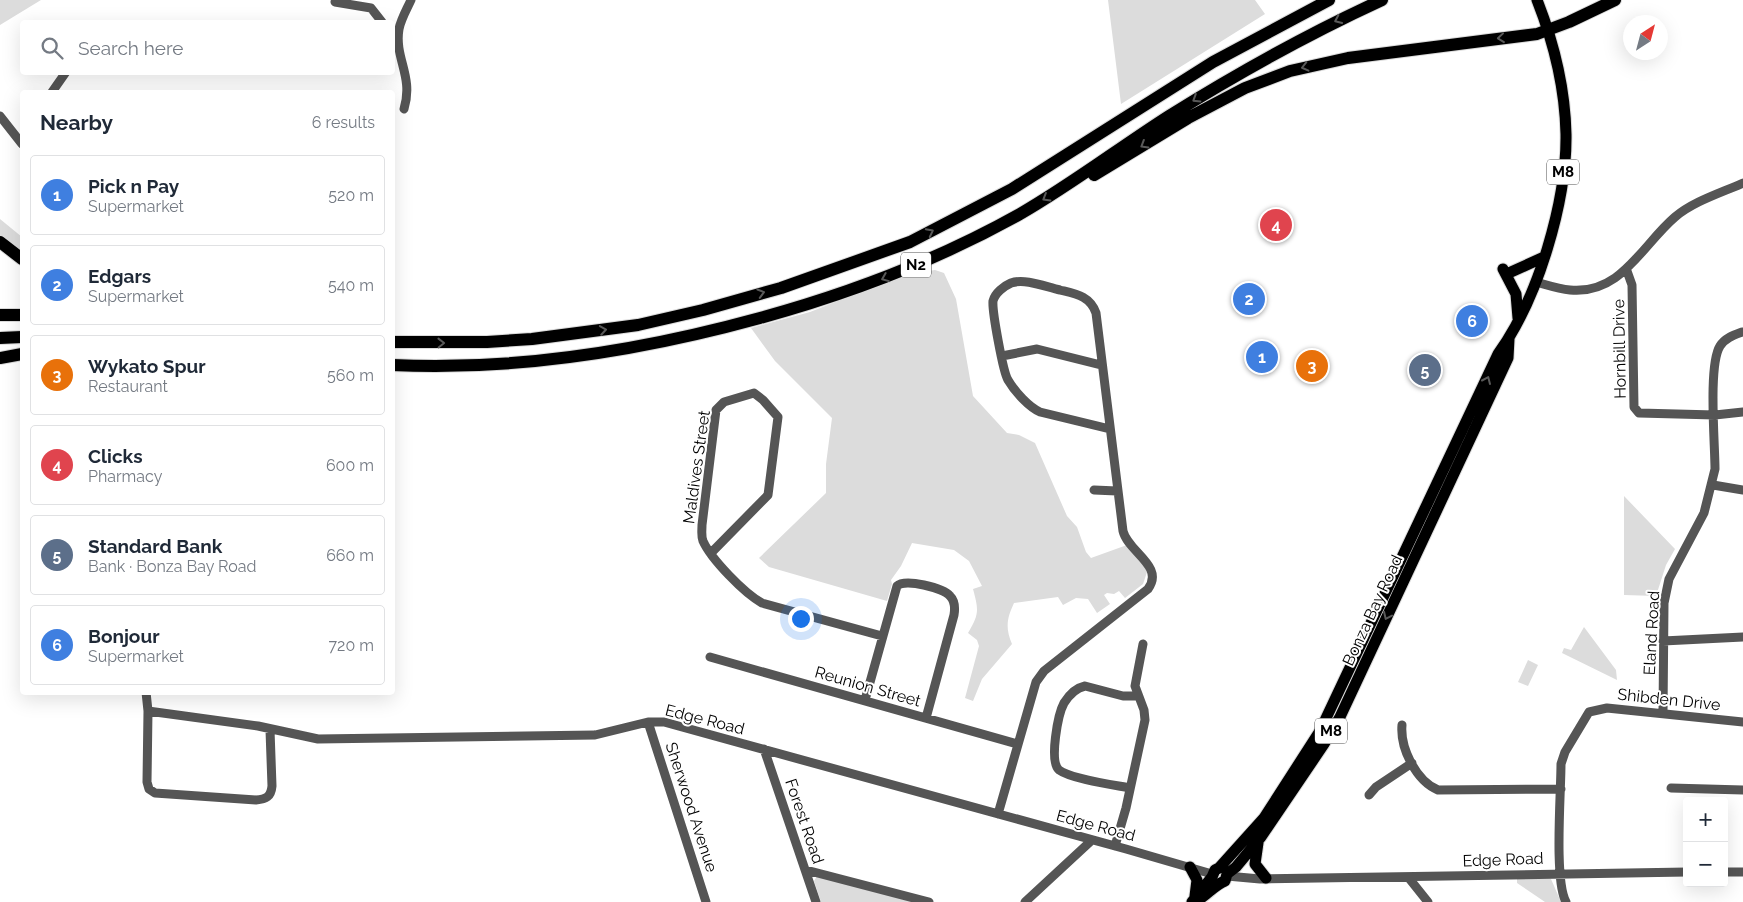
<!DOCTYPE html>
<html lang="en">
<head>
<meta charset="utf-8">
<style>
	body { margin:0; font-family:Raleway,sans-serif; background:#f6f6f7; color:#1f2937 }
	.controls { position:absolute; right:15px; bottom:15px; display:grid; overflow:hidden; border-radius:5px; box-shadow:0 5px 20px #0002 }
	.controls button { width:45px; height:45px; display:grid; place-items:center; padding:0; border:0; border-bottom:1px solid #e0e1e3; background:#fff; color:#1f2937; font:25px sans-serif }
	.compass { position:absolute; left:1623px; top:15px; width:45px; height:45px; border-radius:50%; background:#fff; box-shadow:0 5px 20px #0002; rotate:36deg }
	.you { position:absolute; left:800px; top:618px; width:18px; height:18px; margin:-12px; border:4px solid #fff; border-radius:50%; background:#1a73e8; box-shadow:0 0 0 8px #1a73e833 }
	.badge { display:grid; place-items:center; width:32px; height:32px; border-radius:50%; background:#000; color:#fff; font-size:16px; font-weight:700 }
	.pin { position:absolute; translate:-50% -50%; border:2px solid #fff; box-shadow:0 1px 5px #0006 }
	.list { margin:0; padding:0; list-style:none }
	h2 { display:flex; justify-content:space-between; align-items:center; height:65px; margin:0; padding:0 20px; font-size:21px }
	h2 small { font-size:16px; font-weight:400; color:#747a83 }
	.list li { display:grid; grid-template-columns:32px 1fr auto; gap:15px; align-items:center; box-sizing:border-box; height:80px; margin:0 10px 10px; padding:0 10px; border:1px solid #e0e1e3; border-radius:5px }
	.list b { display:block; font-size:19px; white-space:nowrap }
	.list p { margin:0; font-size:16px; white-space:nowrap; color:#747a83 }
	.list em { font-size:16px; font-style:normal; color:#747a83 }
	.icon { flex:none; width:28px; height:28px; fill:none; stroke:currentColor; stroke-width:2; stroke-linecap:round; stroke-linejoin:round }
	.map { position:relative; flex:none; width:1743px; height:902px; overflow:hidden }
	.search { position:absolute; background:#fff; box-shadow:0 5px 20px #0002; left:20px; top:20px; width:375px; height:55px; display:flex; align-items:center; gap:12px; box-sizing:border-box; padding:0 18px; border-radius:5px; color:#747a83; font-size:19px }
	.panel { position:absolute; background:#fff; box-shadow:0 5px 20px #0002; left:20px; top:90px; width:375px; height:605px; border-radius:5px }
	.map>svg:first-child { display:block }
	.green { fill:#dcdcdc }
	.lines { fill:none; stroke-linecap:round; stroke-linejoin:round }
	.major-casing { stroke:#dbdbdb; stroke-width:13 }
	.highway-casing { stroke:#dbdbdb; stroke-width:14 }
	.minor { stroke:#555; stroke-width:9 }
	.major { stroke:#000; stroke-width:11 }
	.highway { stroke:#000; stroke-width:12 }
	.oneway { stroke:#595959 }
	.labels { text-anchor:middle; stroke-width:4; stroke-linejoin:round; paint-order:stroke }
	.shield { fill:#fff; stroke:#4c4c4c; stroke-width:1 }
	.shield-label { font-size:15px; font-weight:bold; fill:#000 }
	.street-label { font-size:16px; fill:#000; stroke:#fff }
</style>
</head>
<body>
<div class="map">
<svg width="1743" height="902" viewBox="0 0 1743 902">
	<rect width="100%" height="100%" fill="#fff"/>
	<path class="green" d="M0,0H41L0,25Z
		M1108,0H1255L1265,14L1121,104Z
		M0,219L22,237V253L0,236Z
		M935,270L944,273L956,299L973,396L1007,433L1019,435L1035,443L1067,516L1077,527L1086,552L1091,558L1127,545L1143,562L1147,572L1143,584L1125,598L1119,591L1114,594L1107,593L1104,595L1110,604L1097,613L1088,599L1076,598L1063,605L1058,597L1014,603C1007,618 1005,628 1012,644L982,679L973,701L965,698L979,646L977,640L968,633C979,614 979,611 973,589L982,586L969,561L954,550L912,543L901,566L891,580L892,584L887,601L769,567L759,558L826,493V464L832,418L775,361L751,328L810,312L906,274Z
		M1624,496L1675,549L1666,565L1656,596L1624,595Z
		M1584,627L1616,670L1617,680L1562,653L1564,648L1571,650Z
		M1528,660L1538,665L1528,686L1518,682Z
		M817,876L916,902H821L814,881Z
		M1517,879H1551L1561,902H1545L1517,883Z"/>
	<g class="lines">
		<g class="major-casing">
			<path id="major" d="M1503,269L1516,294L1518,318
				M1511,272L1544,257
				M1258,843L1255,864L1266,878
				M1190,867L1197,880L1195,896
				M1196,901C1207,896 1214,885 1225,881L1227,874L1236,867L1261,837L1324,744L1340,717L1508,358L1509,339
				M1192,902L1212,877L1215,870L1219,868L1264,818L1320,731L1498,354C1538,299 1567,201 1566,134C1565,87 1554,43 1537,0"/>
		</g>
		<g class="highway-casing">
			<path id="highway" d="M1094,175L1188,118L1245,88L1290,71L1348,58L1537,34L1569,22L1615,0
				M0,242L22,259
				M0,315H22
				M0,338L22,337
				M392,342H487L532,339L638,325L703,310L781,288L910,242L1012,189L1213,62L1329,0
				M0,358L22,354
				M392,365C517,371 640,351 760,318C851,293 938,260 1020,214C1072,184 1119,148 1169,116C1238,73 1308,34 1382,0"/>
		</g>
		<path class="minor" d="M335,2L371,8L382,22
			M52,92L66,72
			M404,109C414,76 394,58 399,29C401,19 407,9 411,0
			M0,116L22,144
			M1627,271L1632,285L1634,407L1639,413L1715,415L1743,412
			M1536,282C1547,285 1559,289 1570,290C1621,295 1642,245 1675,217C1694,201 1721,193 1743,183
			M1002,356L1037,349L1101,365
			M1713,485L1743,490
			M1094,490L1117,491
			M711,553L768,495L778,417L763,400L754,393L724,402L716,410L702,525C702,531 701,536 703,541C711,559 744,593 762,603L882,636
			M1663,641L1743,637
			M710,657L1017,744
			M146,692L148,711L147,782L149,789L155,793L256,800C266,799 271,797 272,786L270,730
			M865,700L897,586C905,578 943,588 950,596C955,601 955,609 954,615L926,718
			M148,711L258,726L318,739L595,735L648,722H664L1126,849L1212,874
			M1663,713L1664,603L1669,579L1704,513L1715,469C1715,444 1708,365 1720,346C1725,338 1734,335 1742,332
			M648,722L706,902
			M1402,725C1400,748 1416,781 1438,790L1561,789
			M764,749L816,902
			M1130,788C1114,785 1071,779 1059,770C1049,761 1058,714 1064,703C1069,695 1076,688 1085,686L1123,696H1137
			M1671,788L1743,790
			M1369,795L1376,787L1412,763
			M998,814L1036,682L1044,671L1148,589C1165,566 1128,552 1123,531L1096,313C1090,296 1076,294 1060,290C1046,287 1025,278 1011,283C1004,286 995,293 993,301C992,311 1003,372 1008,380C1015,392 1029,407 1040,412L1110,429
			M1115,846L1126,808L1145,720L1144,710L1135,686L1143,644
			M806,870L929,902
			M1724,872H1743
			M1227,876L1260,879L1687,872
			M1408,877L1428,902
			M1025,902L1092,840
			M1566,902C1554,880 1561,793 1561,764L1565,752L1589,712L1607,708L1743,722"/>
		<use href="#major" class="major"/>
		<use href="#highway" class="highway"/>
	</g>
	<defs><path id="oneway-chevron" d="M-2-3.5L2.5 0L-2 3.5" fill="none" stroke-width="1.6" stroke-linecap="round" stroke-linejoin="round" transform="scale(1.25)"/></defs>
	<g class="oneway">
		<use href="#oneway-chevron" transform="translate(1338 20) rotate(155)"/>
		<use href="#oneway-chevron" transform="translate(1501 38) rotate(174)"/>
		<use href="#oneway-chevron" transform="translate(1305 67) rotate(166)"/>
		<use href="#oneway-chevron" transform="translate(1196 99) rotate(148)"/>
		<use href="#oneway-chevron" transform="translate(1144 145) rotate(149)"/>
		<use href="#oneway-chevron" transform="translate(1046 198) rotate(149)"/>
		<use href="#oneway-chevron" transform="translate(930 232) rotate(-27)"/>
		<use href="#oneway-chevron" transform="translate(885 278) rotate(158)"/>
		<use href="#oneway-chevron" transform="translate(761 293) rotate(-16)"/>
		<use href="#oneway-chevron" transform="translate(603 330) rotate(-9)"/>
		<use href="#oneway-chevron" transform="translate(441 343) rotate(-1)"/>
		<use href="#oneway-chevron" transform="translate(1487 380) rotate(-66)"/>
		<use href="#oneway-chevron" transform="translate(1387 616) rotate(115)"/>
	</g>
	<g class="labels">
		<g class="shield">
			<rect x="1547" y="159.5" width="32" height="25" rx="4"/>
			<rect x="901" y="252.5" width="30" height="25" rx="4"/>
			<rect x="1315" y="718.5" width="32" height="25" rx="4"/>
		</g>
		<g class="shield-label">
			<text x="1563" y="177">M8</text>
			<text x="916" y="270">N2</text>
			<text x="1331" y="736">M8</text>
		</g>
		<g class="street-label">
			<text transform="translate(1619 349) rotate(-91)" y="6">Hornbill Drive</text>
			<text transform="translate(696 467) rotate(-82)" y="6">Maldives Street</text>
			<text transform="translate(1372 610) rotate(-65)" y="6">Bonza Bay Road</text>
			<text transform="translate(1651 633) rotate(-87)" y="6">Eland Road</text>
			<text transform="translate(868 686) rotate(16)" y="6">Reunion Street</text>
			<text transform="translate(1669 699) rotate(6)" y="6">Shibden Drive</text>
			<text transform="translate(705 719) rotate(14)" y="6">Edge Road</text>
			<text transform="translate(692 807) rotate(72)" y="6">Sherwood Avenue</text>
			<text transform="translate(805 821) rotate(71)" y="6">Forest Road</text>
			<text transform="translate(1096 825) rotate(15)" y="6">Edge Road</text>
			<text transform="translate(1503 859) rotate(-2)" y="6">Edge Road</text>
		</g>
	</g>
</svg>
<div class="controls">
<button>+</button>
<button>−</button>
</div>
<svg class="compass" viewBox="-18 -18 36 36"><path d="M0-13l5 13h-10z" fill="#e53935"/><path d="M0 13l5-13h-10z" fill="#747a83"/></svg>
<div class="you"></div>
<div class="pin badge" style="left:1262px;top:357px;background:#3f7fe0">1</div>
<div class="pin badge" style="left:1249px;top:299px;background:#3f7fe0">2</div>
<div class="pin badge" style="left:1312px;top:366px;background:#e8710a">3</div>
<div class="pin badge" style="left:1276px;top:225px;background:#e0444e">4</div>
<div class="pin badge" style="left:1425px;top:370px;background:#5c6f8a">5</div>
<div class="pin badge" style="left:1472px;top:321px;background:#3f7fe0">6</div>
<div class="search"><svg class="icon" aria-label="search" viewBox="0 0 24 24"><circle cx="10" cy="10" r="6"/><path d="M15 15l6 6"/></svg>Search here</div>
<section class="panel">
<h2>Nearby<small>6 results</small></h2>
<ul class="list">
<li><span class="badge" style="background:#3f7fe0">1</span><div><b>Pick n Pay</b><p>Supermarket</p></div><em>520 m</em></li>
<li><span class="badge" style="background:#3f7fe0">2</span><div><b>Edgars</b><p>Supermarket</p></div><em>540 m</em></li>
<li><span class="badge" style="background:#e8710a">3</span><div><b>Wykato Spur</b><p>Restaurant</p></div><em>560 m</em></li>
<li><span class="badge" style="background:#e0444e">4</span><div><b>Clicks</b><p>Pharmacy</p></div><em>600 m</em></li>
<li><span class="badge" style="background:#5c6f8a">5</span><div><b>Standard Bank</b><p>Bank · Bonza Bay Road</p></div><em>660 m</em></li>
<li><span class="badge" style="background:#3f7fe0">6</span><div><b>Bonjour</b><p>Supermarket</p></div><em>720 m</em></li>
</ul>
</section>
</div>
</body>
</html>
